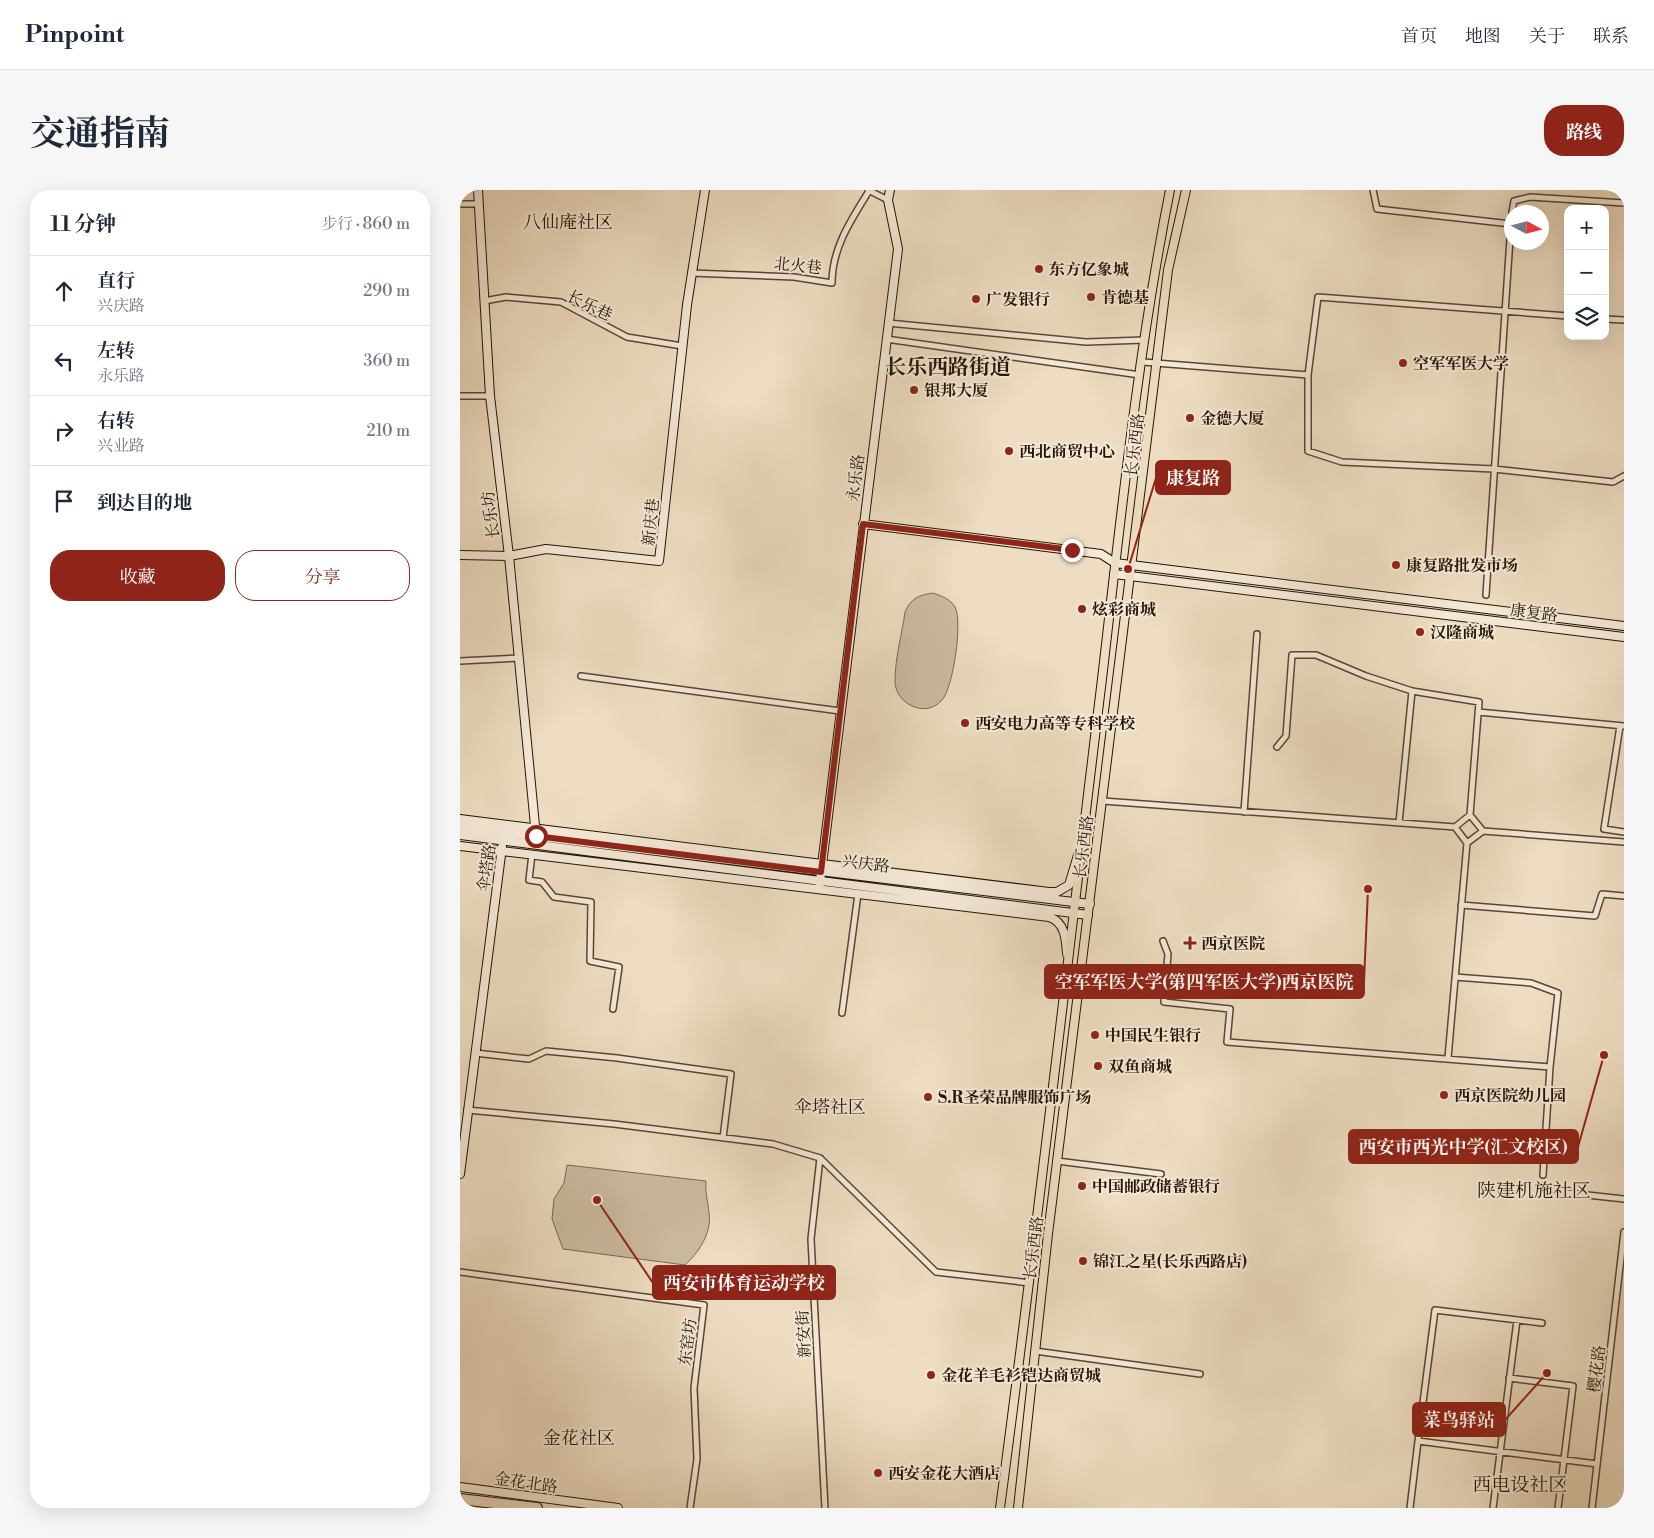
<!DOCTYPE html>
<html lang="zh">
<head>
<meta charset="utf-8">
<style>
	body { margin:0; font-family:"Libre Bodoni","Noto Serif SC",serif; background:#f6f6f7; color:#1f2937 }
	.controls { position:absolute; right:15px; top:15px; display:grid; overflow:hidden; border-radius:10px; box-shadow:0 5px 20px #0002 }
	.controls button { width:45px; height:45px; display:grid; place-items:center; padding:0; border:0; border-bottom:1px solid #e0e1e3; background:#fff; color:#1f2937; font:25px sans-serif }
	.compass { position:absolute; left:1044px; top:15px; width:45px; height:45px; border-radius:50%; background:#fff; box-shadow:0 5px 20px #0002; rotate:97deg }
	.stop { position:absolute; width:15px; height:15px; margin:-11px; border:4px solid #8f2418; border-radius:50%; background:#fff }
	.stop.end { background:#8f2418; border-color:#fff; box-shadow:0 1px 5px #0008 }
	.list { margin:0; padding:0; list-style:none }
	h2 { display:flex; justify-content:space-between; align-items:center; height:65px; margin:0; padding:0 20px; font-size:21px }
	h2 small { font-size:16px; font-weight:400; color:#747a83 }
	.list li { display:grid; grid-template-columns:32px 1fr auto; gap:15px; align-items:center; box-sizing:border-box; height:70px; padding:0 20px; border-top:1px solid #e0e1e3 }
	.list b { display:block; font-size:19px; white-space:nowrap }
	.list p { margin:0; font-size:16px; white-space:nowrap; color:#747a83 }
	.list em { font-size:16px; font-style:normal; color:#747a83 }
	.actions { display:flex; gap:10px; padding:15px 20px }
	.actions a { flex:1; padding:11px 0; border:1px solid #8f2418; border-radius:20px; text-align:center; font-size:18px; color:#8f2418 }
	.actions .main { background:#8f2418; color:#fff }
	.icon { flex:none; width:28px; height:28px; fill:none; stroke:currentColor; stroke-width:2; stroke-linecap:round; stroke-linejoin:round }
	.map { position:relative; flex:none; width:1164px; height:1318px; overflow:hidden; border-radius:20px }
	header { display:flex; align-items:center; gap:30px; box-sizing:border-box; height:70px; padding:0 25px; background:#fff; border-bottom:1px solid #e0e1e3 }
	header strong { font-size:24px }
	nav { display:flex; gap:28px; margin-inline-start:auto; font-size:18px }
	.intro { display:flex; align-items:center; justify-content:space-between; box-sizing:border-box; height:120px; padding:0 30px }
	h1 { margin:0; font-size:35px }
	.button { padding:12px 22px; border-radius:20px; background:#8f2418; color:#fff; font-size:18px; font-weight:700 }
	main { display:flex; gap:30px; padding:0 30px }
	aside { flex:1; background:#fff; border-radius:20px; box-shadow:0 5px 20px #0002 }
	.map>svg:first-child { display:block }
	.green { fill:#cbbba2; stroke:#776853 }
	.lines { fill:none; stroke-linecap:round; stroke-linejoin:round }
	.street-casing { stroke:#564734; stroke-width:8 }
	.secondary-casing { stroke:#231504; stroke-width:10 }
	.primary-casing { stroke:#231504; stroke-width:10 }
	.highway-casing { stroke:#231504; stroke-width:12 }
	.street { stroke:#f4e9d7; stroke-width:5 }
	.secondary { stroke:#f4e9d7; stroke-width:8 }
	.primary { stroke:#eeddc2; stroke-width:8 }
	.highway { stroke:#eeddc2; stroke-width:10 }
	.route { stroke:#8f2418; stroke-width:6 }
	.poi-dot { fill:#8f2418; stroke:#f4e9d7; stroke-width:2 }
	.labels { text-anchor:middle; stroke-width:4; stroke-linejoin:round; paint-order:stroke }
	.street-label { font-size:16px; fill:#231504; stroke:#f4e9d7 }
	.poi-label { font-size:16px; font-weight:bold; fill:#231504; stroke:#f4e9d7; text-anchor:start }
	.neighbourhood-label { font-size:18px; fill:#231504; stroke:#f4e9d7 }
	.quarter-label { font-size:19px; fill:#231504; stroke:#f4e9d7 }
	.district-label { font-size:21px; font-weight:bold; fill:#231504; stroke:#f4e9d7 }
	.leader { fill:none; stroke:#8f2418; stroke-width:2 }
	.callout-dot { fill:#8f2418; stroke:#f4e9d7; stroke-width:2 }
	.callout { fill:#8f2418; stroke:#8f2418; stroke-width:2 }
	.callout-label { font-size:18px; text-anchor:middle; font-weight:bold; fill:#fff }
</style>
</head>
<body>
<header>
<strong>Pinpoint</strong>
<nav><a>首页</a><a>地图</a><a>关于</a><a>联系</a></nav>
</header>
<div class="intro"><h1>交通指南</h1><a class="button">路线</a></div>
<main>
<aside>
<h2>11 分钟<small>步行 · 860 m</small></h2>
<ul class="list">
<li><svg class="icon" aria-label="ahead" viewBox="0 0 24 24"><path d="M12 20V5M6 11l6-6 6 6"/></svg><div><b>直行</b><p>兴庆路</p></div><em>290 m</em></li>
<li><svg class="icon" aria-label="left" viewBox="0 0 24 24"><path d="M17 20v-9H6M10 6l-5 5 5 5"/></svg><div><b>左转</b><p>永乐路</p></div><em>360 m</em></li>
<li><svg class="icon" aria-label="right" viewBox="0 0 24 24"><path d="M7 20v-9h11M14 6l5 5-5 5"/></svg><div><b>右转</b><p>兴业路</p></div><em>210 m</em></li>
<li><svg class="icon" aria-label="arrive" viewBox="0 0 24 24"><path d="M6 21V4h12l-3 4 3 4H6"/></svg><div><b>到达目的地</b></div></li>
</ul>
<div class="actions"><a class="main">收藏</a><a>分享</a></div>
</aside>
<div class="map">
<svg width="1164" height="1318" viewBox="0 0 1164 1318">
	<rect width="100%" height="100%" fill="#eeddc2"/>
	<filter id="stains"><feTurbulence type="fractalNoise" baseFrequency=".004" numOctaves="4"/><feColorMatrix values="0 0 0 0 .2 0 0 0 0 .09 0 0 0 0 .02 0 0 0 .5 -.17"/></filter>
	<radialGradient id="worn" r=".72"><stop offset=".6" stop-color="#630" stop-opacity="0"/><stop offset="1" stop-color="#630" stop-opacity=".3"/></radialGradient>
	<path class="green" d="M473,403C482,406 490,409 495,417C503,432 493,498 482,510C466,529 435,514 435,491C435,468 442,444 445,422C451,408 459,405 473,403Z
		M107,975L246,991C245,1003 248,1011 249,1023C252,1043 239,1062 225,1075L103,1059L92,1029L94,1009L104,993Z"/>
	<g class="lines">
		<g class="street-casing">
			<path id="street" d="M408,0L428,10
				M913,0L917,19L1051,34L1052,30
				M0,14H19
				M1052,22L1054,11L1070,7L1164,13
				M231,83L334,87L372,93C372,58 391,30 409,1
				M24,111L46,107L101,112L167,147L222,156
				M1108,126L858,107L848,185V261L882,272L1034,279L1153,292L1164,286
				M1145,129L1164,130
				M428,133L626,152L685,150
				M426,149L680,185
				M683,172L848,185
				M0,206H30
				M1026,405L1051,34
				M0,471L59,468
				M121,486L380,521
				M952,501L1019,512L1010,625
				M1018,522L1164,536
				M1160,536L1144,639L1164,642
				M817,557L826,546L832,465H856L906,486L952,501L939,633
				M643,611L995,637L1010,625L1023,641L1007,653L995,637
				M784,622L797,444
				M1023,641L1164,652
				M72,664L69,690L82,692L94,707L131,712L130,771L159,777L153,819
				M1001,715L1135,726L1142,704L1164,706
				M703,751L708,764L704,812L770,819L767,852L1090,877
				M995,787L1071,793L1098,803L1090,877L1083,985
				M382,823L398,704
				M15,863L69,869L86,861L157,868L271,884L263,948
				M988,868L1007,653
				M7,920L154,934L313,954L360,968L476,1082L570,1093
				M360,968L351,1049L365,1318
				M597,971L701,984
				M1109,1003L1164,1009
				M0,1082L244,1115L234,1198L237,1269L230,1318
				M1082,1133L975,1120L958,1251L1137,1274
				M575,1161L740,1184
				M1049,1188L1113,1196L1098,1318
				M950,1318L958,1251
				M1033,1318L1057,1130
				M1132,1318L1164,1042"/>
		</g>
		<g class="secondary-casing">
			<path id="secondary" d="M18,0L30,206L49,366L76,646
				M403,334L641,364L655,373L1164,436
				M0,365L49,366L86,359L199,371L227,115L245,0
				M654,384L1164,447
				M0,629L589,702H597L609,695L619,662
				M0,637L630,714
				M0,645L628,725
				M0,656L589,727C605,732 606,749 607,764
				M359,699L438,59L428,10L430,0
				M0,984L42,657
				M0,1297L158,1318"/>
		</g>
		<g class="primary-casing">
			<path id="primary" d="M540,1318C577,1042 608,766 642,489C661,326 678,161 710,0
				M558,1318L588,1044L708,80L726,0"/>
		</g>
		<g class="highway-casing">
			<path id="highway" d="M0,1309L77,1318"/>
		</g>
		<use href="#street" class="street"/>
		<use href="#secondary" class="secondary"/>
		<use href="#primary" class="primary"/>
		<use href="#highway" class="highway"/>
	</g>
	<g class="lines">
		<path class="route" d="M76,646L361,682L403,334L612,360"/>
	</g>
	<g class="poi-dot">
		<circle cx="579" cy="79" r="5"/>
		<circle cx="631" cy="107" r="5"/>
		<circle cx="516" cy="109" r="5"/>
		<circle cx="943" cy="173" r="5"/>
		<circle cx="454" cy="200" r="5"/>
		<circle cx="730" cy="228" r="5"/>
		<circle cx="549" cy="261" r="5"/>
		<circle cx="936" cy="375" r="5"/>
		<circle cx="622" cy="419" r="5"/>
		<circle cx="960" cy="442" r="5"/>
		<circle cx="505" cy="533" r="5"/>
		<path d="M727.5 745.5h5v5h5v5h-5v5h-5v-5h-5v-5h5z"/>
		<circle cx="635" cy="845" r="5"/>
		<circle cx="638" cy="876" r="5"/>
		<circle cx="984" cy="905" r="5"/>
		<circle cx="468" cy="907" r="5"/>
		<circle cx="622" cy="996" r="5"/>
		<circle cx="623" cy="1071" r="5"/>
		<circle cx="471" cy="1185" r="5"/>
		<circle cx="418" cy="1283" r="5"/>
	</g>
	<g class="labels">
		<g class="street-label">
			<text transform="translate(338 75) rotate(6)" y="6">北火巷</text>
			<text transform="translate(130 115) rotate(26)" y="6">长乐巷</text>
			<text transform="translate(674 255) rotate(-83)" y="6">长乐西路</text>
			<text transform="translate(395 288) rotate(-83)" y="6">永乐路</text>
			<text transform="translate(30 325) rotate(-97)" y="6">长乐坊</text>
			<text transform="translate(190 332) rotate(-84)" y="6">新庆巷</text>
			<text transform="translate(1074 422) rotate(7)" y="6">康复路</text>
			<text transform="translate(623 657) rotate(-83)" y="6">长乐西路</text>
			<text transform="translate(406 673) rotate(7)" y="6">兴庆路</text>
			<text transform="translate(26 678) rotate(-82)" y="6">伞塔路</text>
			<text transform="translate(573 1058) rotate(-83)" y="6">长乐西路</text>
			<text transform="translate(343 1144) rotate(-93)" y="6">新安街</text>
			<text transform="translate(227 1152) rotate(-83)" y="6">东窑坊</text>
			<text transform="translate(1136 1179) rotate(-83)" y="6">樱花路</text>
			<text transform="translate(66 1292) rotate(8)" y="6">金花北路</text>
		</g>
		<g class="poi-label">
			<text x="589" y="85">东方亿象城</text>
			<text x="641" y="113">肯德基</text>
			<text x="526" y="115">广发银行</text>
			<text x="953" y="179">空军军医大学</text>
			<text x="464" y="206">银邦大厦</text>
			<text x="740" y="234">金德大厦</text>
			<text x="559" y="267">西北商贸中心</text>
			<text x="946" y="381">康复路批发市场</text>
			<text x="632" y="425">炫彩商城</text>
			<text x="970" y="448">汉隆商城</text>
			<text x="515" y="539">西安电力高等专科学校</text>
			<text x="741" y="759">西京医院</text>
			<text x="645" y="851">中国民生银行</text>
			<text x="648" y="882">双鱼商城</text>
			<text x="994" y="911">西京医院幼儿园</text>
			<text x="478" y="913">S.R圣荣品牌服饰广场</text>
			<text x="632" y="1002">中国邮政储蓄银行</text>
			<text x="633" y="1077">锦江之星(长乐西路店)</text>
			<text x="481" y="1191">金花羊毛衫铠达商贸城</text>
			<text x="428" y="1289">西安金花大酒店</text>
		</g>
		<g class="neighbourhood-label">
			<text x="108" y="38">八仙庵社区</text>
			<text x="370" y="923">伞塔社区</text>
			<text x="119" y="1254">金花社区</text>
		</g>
		<g class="quarter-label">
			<text x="1074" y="1007">陕建机施社区</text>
			<text x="1060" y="1301">西电设社区</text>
		</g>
		<g class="district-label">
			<text x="488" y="184">长乐西路街道</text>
		</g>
	</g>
	<path class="leader" d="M668 379L696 288M908 699L904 792M1144 865L1118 957M137 1010L193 1093M1087 1183L1045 1230"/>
	<g class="callout-dot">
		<circle cx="668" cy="379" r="5"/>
		<circle cx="908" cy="699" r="5"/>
		<circle cx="1144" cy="865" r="5"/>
		<circle cx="137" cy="1010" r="5"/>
		<circle cx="1087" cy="1183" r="5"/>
	</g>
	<g class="callout">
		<rect x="696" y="271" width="74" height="33" rx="5"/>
		<rect x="585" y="775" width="319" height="33" rx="5"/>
		<rect x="889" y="940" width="229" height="33" rx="5"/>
		<rect x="193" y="1076" width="182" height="33" rx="5"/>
		<rect x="953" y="1213" width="92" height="33" rx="5"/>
	</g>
	<g class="callout-label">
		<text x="733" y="294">康复路</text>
		<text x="744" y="798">空军军医大学(第四军医大学)西京医院</text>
		<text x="1003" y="963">西安市西光中学(汇文校区)</text>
		<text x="284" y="1099">西安市体育运动学校</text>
		<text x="999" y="1236">菜鸟驿站</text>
	</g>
	<rect width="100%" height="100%" filter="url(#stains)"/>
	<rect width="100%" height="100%" fill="url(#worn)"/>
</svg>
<div class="controls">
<button>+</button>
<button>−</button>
<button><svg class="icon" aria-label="layers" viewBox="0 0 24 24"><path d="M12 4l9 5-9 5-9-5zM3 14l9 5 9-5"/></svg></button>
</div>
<svg class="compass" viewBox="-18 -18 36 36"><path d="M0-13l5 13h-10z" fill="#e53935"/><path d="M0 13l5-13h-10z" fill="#747a83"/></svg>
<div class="stop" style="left:76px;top:646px"></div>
<div class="stop end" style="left:612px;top:360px"></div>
</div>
</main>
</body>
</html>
